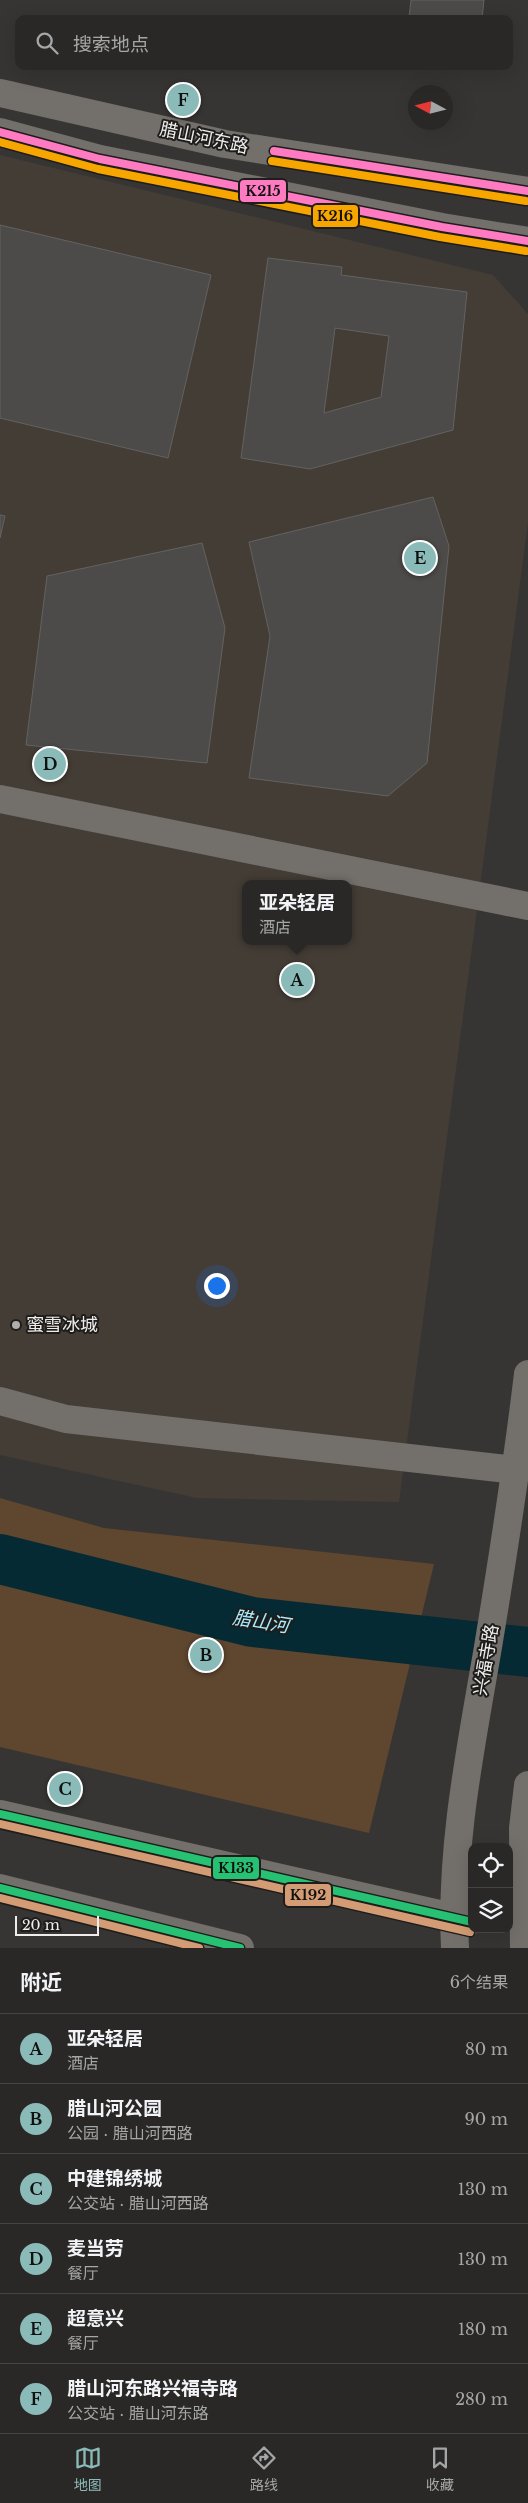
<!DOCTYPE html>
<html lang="zh">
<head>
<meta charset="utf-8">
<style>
	body { margin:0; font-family:"Libre Baskerville","Noto Sans SC",serif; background:#31302e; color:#f1f3f6 }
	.controls { position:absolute; right:15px; bottom:15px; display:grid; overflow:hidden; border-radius:10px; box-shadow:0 5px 20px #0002 }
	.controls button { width:45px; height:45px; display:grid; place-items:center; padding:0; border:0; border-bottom:1px solid #454443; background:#292826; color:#f1f3f6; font:25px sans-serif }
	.compass { position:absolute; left:408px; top:85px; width:45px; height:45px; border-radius:50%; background:#292826; box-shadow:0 5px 20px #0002; rotate:277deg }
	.scale { position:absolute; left:15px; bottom:12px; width:84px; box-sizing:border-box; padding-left:5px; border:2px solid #efedeb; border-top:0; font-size:14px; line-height:18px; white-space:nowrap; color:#efedeb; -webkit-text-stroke:4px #1e1d1b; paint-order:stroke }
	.you { position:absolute; left:216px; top:1285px; width:18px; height:18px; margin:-12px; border:4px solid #fff; border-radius:50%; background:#1a73e8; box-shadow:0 0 0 8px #1a73e833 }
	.badge { display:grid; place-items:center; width:32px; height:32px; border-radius:50%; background:#8bbbb9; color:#111; font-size:16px; font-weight:700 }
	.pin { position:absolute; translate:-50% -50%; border:2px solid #fff; box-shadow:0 1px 5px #0006 }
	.popup { position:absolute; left:242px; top:880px; width:110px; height:65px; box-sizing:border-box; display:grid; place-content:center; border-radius:10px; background:#292826; filter:drop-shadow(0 1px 4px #0005); font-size:16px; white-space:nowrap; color:#a5a6a7 }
	.popup b { font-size:19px; color:#f1f3f6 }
	.popup::after { content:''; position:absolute; left:50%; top:100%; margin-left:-10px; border:10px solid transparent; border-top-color:#292826 }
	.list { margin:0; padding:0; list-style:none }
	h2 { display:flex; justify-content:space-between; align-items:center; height:65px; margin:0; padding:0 20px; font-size:21px }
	h2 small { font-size:16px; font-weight:400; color:#a5a6a7 }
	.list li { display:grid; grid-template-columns:32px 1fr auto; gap:15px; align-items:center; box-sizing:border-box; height:70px; padding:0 20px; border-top:1px solid #454443 }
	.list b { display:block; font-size:19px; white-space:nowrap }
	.list p { margin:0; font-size:16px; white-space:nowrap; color:#a5a6a7 }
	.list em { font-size:16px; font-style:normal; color:#a5a6a7 }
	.icon { flex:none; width:28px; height:28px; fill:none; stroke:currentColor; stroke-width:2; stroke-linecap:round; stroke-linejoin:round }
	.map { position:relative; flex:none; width:528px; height:1948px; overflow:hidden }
	.search { position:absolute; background:#292826; box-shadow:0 5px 20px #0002; left:15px; right:15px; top:15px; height:55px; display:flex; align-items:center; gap:12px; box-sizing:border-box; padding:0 18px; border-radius:10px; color:#a5a6a7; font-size:19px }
	.sheet { height:485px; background:#292826 }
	nav { display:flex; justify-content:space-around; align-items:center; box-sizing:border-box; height:70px; border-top:1px solid #454443; background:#292826; font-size:14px; color:#a5a6a7 }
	nav a { display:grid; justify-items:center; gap:2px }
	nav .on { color:#8bbbb9 }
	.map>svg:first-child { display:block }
	.built { fill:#443d36; fill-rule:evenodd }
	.green { fill:#5e462f }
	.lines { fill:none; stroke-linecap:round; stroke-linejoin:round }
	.river { stroke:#052a33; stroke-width:50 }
	.building { fill:#4d4b4a; stroke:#646261; fill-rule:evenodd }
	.minor { stroke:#736f6a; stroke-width:28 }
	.major { stroke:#736f6a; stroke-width:28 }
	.bus-1-casing { stroke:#1e1d1b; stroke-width:11 }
	.bus-2-casing { stroke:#1e1d1b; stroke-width:11 }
	.bus-3-casing { stroke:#1e1d1b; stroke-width:11 }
	.bus-4-casing { stroke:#1e1d1b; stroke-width:11 }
	.bus-1 { stroke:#fe7ac1; stroke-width:8 }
	.bus-2 { stroke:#f7a600; stroke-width:8 }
	.bus-3 { stroke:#26c172; stroke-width:8 }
	.bus-4 { stroke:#d39c74; stroke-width:8 }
	.poi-dot { fill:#afadab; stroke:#1e1d1b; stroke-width:2 }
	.labels { text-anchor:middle; stroke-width:4; stroke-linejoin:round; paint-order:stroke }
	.street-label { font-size:18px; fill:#efedeb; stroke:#1e1d1b }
	.poi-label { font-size:18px; fill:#efedeb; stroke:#1e1d1b; text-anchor:start }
	.water-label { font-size:19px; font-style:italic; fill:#a8ecfe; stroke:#1e1d1b }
	.line-badge { stroke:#1e1d1b; stroke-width:2 }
	.pale-badge-label { font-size:14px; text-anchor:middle; font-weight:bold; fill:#111 }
</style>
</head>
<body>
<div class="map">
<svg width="528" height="1948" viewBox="0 0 528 1948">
	<rect width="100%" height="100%" fill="#373533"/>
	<path class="built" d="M0,155L493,275L528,314V522L399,1502L197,1498L0,1455ZM246,884H348V941H246Z"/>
	<path class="green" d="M0,1498L104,1528L434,1564L369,1833L0,1747Z"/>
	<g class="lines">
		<path class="river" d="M0,1559L252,1622L528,1652"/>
	</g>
	<path class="building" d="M411,0H484L482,19L409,18Z
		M0,225L211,275L168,458L0,418Z
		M268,258L342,267L341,275L467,292L453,430L310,469L241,458ZM335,328L389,336L381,397L324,413Z
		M433,497L449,546L427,763L388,796L249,778L270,636L249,542Z
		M0,515L5,516L0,538Z
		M202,543L225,628L207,763L26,745L47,576Z"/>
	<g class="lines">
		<path class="minor" d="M0,799L528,906
			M0,1401L66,1419L516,1470"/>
		<path class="major" d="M0,93L225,144L528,191
			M0,132L100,159L442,227L528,241
			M0,1814L470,1921
			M0,1888L240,1948
			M455,1948C450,1847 471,1747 488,1647C503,1556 517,1466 528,1374
			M524,1948L523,1828L528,1785"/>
		<g class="bus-1-casing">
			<path id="bus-1" d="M0,132L100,159L442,227L528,241
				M274,151L528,191"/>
		</g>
		<g class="bus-2-casing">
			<path id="bus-2" d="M0,142L98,169L440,237L526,251
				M272,161L526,201"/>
		</g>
		<g class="bus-3-casing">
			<path id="bus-3" d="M0,1814L472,1922
				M0,1888L240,1948"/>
		</g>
		<g class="bus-4-casing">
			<path id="bus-4" d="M0,1824L470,1932
				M0,1898L199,1948"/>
		</g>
		<use href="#bus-1" class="bus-1"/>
		<use href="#bus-2" class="bus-2"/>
		<use href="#bus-3" class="bus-3"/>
		<use href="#bus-4" class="bus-4"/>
	</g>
	<circle class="poi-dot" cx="16" cy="1325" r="5"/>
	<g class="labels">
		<g class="street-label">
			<text transform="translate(204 138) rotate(12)" y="6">腊山河东路</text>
			<text transform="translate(486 1660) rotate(-80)" y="6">兴福寺路</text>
		</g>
		<g class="poi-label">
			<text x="26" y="1331">蜜雪冰城</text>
		</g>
		<g class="water-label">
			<text transform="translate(261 1621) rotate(9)" y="7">腊山河</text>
		</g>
	</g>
	<g class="line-badge">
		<rect x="239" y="179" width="48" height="24" rx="5" fill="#fe7ac1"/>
		<rect x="312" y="204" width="47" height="24" rx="5" fill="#f7a600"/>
		<rect x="212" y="1856" width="48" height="24" rx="5" fill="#26c172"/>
		<rect x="284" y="1883" width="48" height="24" rx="5" fill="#d39c74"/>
	</g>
	<g class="pale-badge-label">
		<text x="263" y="196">K215</text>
		<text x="335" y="221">K216</text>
		<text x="236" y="1873">K133</text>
		<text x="308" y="1900">K192</text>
	</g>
</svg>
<div class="controls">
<button><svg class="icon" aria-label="locate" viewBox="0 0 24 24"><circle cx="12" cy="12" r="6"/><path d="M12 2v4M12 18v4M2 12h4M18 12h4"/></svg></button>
<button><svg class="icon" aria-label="layers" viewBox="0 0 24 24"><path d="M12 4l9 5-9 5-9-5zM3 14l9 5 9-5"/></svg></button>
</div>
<svg class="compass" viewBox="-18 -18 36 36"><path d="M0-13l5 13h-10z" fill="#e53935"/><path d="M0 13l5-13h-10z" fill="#a5a6a7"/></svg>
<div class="scale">20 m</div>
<div class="you"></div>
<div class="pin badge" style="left:297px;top:980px">A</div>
<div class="popup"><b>亚朵轻居</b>酒店</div>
<div class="pin badge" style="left:206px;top:1655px">B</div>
<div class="pin badge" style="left:65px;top:1789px">C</div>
<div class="pin badge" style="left:50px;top:764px">D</div>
<div class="pin badge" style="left:420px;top:558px">E</div>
<div class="pin badge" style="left:183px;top:100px">F</div>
<div class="search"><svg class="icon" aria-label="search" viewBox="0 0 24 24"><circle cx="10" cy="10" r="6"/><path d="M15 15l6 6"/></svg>搜索地点</div>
</div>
<section class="sheet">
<h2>附近<small>6个结果</small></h2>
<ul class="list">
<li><span class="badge">A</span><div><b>亚朵轻居</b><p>酒店</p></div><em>80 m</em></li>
<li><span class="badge">B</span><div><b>腊山河公园</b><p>公园 · 腊山河西路</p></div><em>90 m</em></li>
<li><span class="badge">C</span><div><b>中建锦绣城</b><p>公交站 · 腊山河西路</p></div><em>130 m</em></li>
<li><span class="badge">D</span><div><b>麦当劳</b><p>餐厅</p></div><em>130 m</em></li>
<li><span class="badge">E</span><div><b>超意兴</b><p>餐厅</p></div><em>180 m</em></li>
<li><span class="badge">F</span><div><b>腊山河东路兴福寺路</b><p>公交站 · 腊山河东路</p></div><em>280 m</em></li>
</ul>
</section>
<nav>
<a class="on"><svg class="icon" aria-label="map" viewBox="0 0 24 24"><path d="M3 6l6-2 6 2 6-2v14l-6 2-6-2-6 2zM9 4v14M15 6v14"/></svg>地图</a>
<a><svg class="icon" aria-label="directions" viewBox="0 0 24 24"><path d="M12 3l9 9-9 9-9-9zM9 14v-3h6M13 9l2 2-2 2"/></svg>路线</a>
<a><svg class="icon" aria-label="saved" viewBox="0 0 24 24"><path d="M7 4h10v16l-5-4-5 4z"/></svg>收藏</a>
</nav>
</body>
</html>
